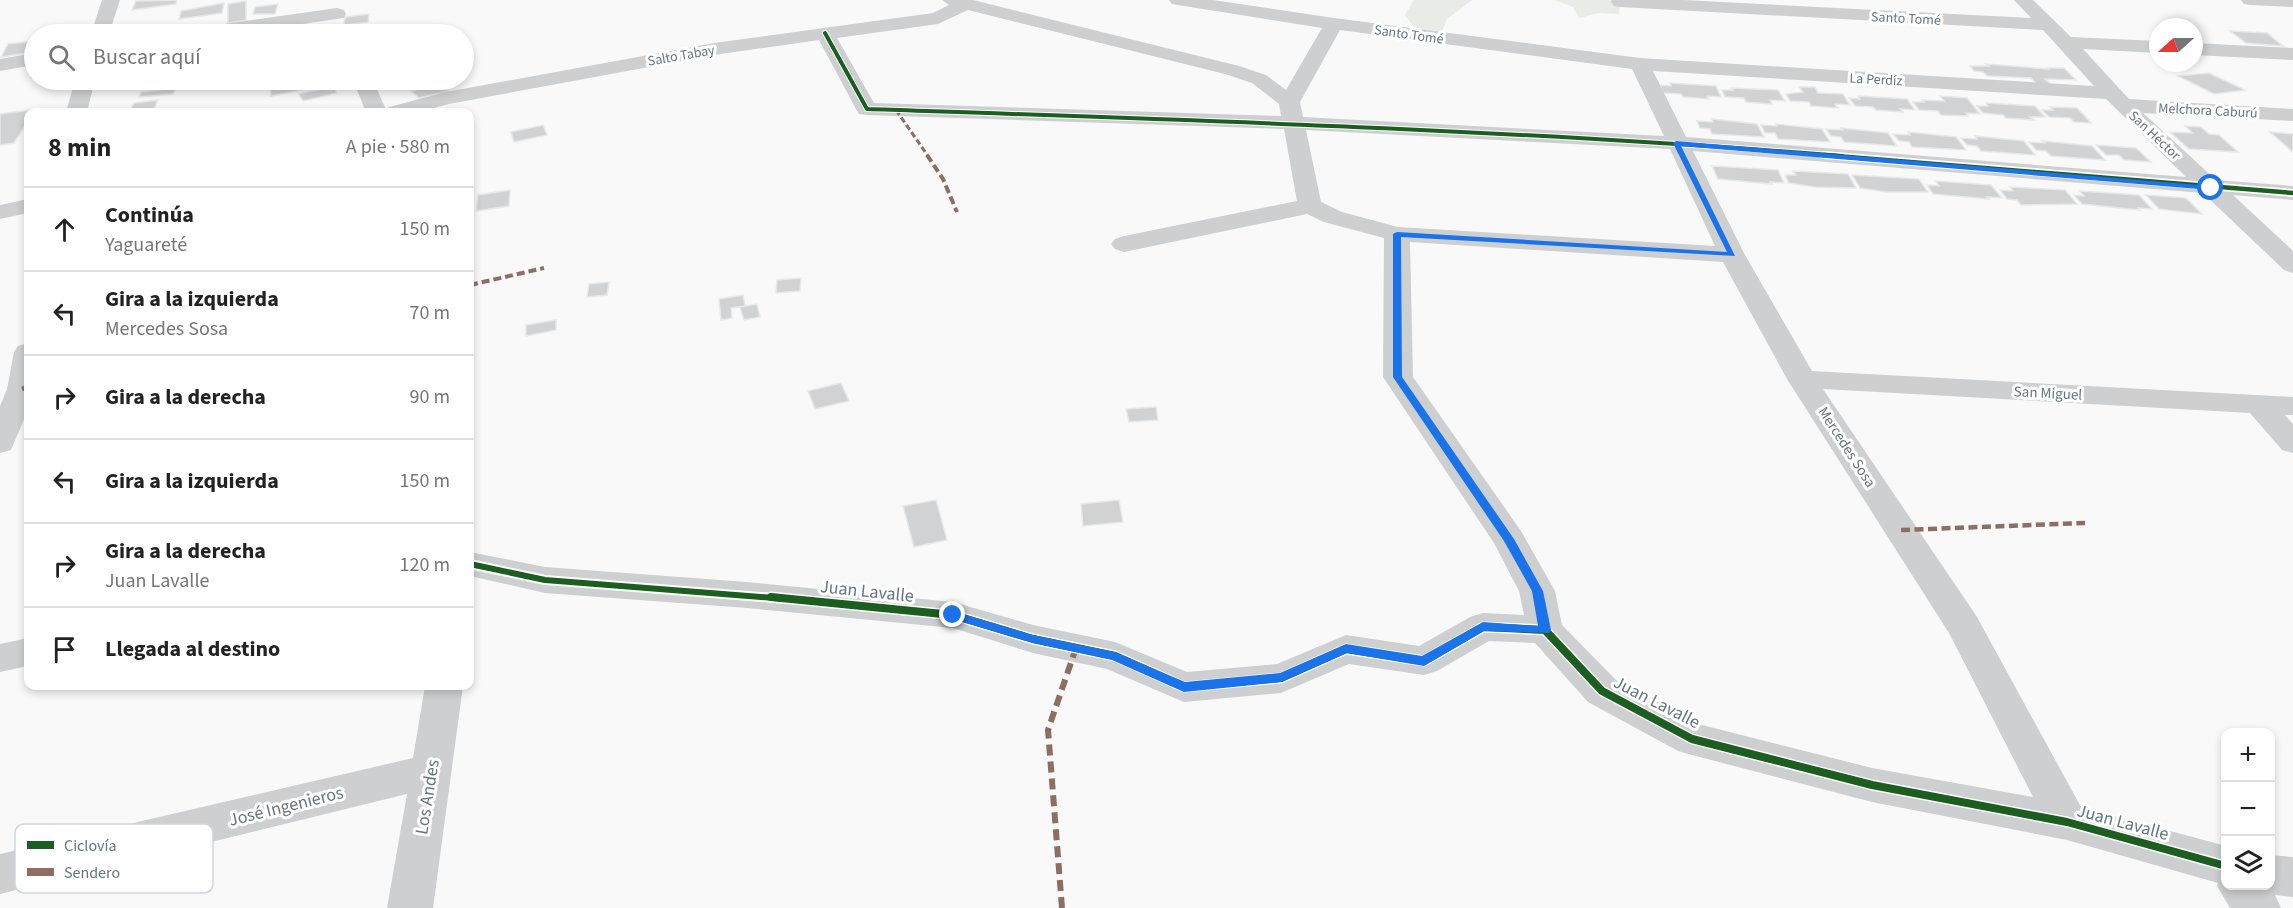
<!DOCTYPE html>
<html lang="es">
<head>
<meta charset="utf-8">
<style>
	body { margin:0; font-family:"Source Sans 3",sans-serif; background:#f2f2f2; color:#222 }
	.controls { position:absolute; right:18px; bottom:18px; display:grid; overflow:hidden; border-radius:12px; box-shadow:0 3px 9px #0003 }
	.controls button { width:54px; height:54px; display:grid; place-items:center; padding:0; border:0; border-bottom:2px solid #e0e0e0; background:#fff; color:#222; font:30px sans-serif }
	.compass { position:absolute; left:2149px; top:18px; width:54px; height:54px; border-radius:50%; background:#fff; box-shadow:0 3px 9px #0003; rotate:249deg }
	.stop { position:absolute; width:18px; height:18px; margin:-14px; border:4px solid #1a73e8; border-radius:50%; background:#fff }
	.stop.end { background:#1a73e8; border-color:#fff; box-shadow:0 2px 6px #0008 }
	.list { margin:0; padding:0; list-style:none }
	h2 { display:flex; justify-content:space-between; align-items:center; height:78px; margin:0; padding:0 24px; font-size:26px }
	h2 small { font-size:20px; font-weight:400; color:#767676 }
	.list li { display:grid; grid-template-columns:39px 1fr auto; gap:18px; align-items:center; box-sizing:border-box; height:84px; padding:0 24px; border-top:2px solid #e0e0e0 }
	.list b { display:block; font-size:22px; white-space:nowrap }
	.list p { margin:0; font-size:20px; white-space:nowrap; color:#767676 }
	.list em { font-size:20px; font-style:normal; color:#767676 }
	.icon { flex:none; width:33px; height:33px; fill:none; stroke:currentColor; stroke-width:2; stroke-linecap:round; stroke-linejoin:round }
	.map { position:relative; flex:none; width:2293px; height:908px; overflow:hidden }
	.search { position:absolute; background:#fff; box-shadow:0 3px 9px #0003; left:24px; top:24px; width:450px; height:66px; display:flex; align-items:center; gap:15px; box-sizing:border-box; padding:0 21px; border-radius:33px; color:#767676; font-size:22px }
	.panel { position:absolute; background:#fff; box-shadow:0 3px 9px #0003; left:24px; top:108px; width:450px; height:582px; border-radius:12px }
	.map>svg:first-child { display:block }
	.green { fill:#e8ebe6 }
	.building { fill:#d0d2d3; stroke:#e8e8e8; stroke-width:1.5 }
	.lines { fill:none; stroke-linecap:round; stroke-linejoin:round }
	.minor { fill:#cecfd0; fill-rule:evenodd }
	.quiet-far3 { stroke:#8d6e63; stroke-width:3; stroke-dasharray:6 3; stroke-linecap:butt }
	.quiet-far2 { stroke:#8d6e63; stroke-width:4; stroke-dasharray:8 4; stroke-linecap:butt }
	.quiet-far1 { stroke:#8d6e63; stroke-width:4.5; stroke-dasharray:9 4.5; stroke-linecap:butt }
	.quiet { stroke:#8d6e63; stroke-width:6; stroke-dasharray:11 6; stroke-linecap:butt }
	.cycleway-far3-casing { stroke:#fff; stroke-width:6 }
	.cycleway-far2-casing { stroke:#fff; stroke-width:8 }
	.cycleway-far1-casing { stroke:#fff; stroke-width:10 }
	.cycleway-casing { stroke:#fff; stroke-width:11 }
	.cycleway-far3 { stroke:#1b5e20; stroke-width:4 }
	.cycleway-far2 { stroke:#1b5e20; stroke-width:4.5 }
	.cycleway-far1 { stroke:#1b5e20; stroke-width:6 }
	.cycleway { stroke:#1b5e20; stroke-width:8 }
	.route { fill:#1a73e8 }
	.labels { text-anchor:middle; stroke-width:6; stroke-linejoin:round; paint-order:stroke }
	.far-street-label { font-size:14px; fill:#657683; stroke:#fff }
	.street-label { font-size:15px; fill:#657683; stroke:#fff }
	.near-street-label { font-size:18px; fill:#657683; stroke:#fff }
	.key { fill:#fff; stroke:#d1d6da; stroke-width:1.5 }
	.key-label { font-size:16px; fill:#657683 }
</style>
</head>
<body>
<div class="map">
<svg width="2293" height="908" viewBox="0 0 2293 908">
	<rect width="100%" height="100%" fill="#f9f9f9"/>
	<path class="green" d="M1414,0H1472L1447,19L1441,34H1419L1405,15Z
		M1554,0H1612L1620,3L1619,14L1599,13L1579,18L1573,7Z"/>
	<path class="building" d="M177,0L176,4L132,10L136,1Z
		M246,1V20L228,23V4Z
		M224,3L222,13L179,19L181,11Z
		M278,4L275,14H253L255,7Z
		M369,14L368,22L344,25L345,17Z
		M307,23V34H249L261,30Z
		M378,27V34H356V30Z
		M2230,31L2267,33L2283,46L2246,43Z
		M34,41V52L1,57L8,44Z
		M1986,64L2048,69L2047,68H2064L2076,80L2045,79L2052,85H2037L2031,78L1987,76L1983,72L1974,71L1970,66H1989Z
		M2209,73L2245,90L2214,94L2178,76Z
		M155,80L153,83L116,88L118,84Z
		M298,80H306L307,89L271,96L270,85Z
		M441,83L449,91L419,98L411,91Z
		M1670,83L1716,86L1721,97L1707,96L1709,99L1683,97L1681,94L1663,93L1660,85L1671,86Z
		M333,86L337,93L303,101L299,94Z
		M1799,87H1815L1818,93L1843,94L1850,105L1835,104L1838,108L1811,106L1809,102L1790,101L1786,94L1803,92Z
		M176,88L173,94L139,97L141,92Z
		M1731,88L1778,90L1785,101L1770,100L1772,104L1746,102L1744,98L1725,97L1722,90H1733Z
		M1858,96L1907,99L1915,110L1900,109L1903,112L1876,110L1873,107L1855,106L1849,98L1860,99Z
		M1940,96L1967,98L1980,114L1966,113L1968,116L1941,115L1938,111L1919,110L1913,102H1924L1922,100L1944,101Z
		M158,100L154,109L129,112L134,103Z
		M1986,103L2035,106L2045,117H2030L2034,120L2006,118L2003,115L1983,113L1977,106H1988Z
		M2050,107L2077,108L2091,123L2074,122L2070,118L2049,117L2042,110H2053Z
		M37,109L35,112H28V121L14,143L0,145V114Z
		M1712,119L1757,124L1764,137L1712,134L1710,129L1700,128L1697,121L1713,122Z
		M1776,124L1822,129L1830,142L1778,139L1775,133H1765L1761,125L1777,126Z
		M543,125L547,135L514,142L511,132Z
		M2185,126L2201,127L2209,134L2219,135L2238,152L2189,149L2170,132L2193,133Z
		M1841,128L1888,133L1897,146L1844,142L1841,137L1831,136L1826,129L1843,130Z
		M1908,132L1956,137L1966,150L1912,147L1909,142L1899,141L1893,134L1910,135Z
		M2270,132L2293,134V152Z
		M1975,136L2024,141L2035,155L1981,151L1977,146L1967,145L1961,138L1977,139Z
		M2043,141L2092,146L2105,160L2051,156L2046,151L2036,150L2029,142L2045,143Z
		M2096,145L2136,148L2151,162L2124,160L2119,155H2106Z
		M1712,166L1778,170L1784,183L1770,182L1772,184L1718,179Z
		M1793,171L1848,174L1856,188L1815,187L1789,183L1785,175H1796Z
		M1852,175L1919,179L1928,192H1886L1860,188Z
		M1936,181L1991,185L2002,198L1987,197L1989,199L1933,194L1927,185L1939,186Z
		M2010,187L2065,190L2077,204L2021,205L2017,200L2007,199L2000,190L2013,191Z
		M510,190L509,206L476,211L478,195Z
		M2080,191L2139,195L2152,209L2138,208L2140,210L2082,204L2074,195L2084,196Z
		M2146,195L2186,198L2202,214L2159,209Z
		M801,278L800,291L776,293L777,280Z
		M609,282L607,295L587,297L589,284Z
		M743,295L745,306L731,308L732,318L721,320L719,299Z
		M757,304L760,317L744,320L740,307Z
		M556,320V330L526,336V325Z
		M841,383L849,401L815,409L808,391Z
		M1156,407L1158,420L1129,422L1126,409Z
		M936,500L947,540L914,547L903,506Z
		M1119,500L1123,522L1083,526L1081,504Z"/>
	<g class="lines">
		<path class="minor" d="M102,0H120L109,34H91Z
			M942,0H973L1239,66L1266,75L1286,90L1322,28L1178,5L1172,4L1169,0H1213L1334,18L1640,58L2094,86L2043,30L1620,7L1614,6L1611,2L1612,0H1684L2031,18L2014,0H2033L2071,37L2158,41V53L2083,49L2129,99L2293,109V121L2143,113L2216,180L2293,186V200L2233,195L2293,251V273L2284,270L2203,193L1693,151L1745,255L1812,371L2293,397V415H2285L2293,424V453L2282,450L2250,413L1823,389L1977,617L2081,807L2226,846V886H2270V855L2293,857V897L2275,895L2281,908H2230L2217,886L2218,883L2067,840L1872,802L1692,755L1678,751L1588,702L1535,643L1489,641L1437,671L1424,675L1349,664L1281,693L1184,702L1107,669L1033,653L953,628L747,608L545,593L470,576V552L545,567L747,582L953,602L1033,625L1115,642L1187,672L1277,664L1346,635L1419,646L1470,617L1483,613L1524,615L1519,591L1494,543L1383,377L1384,238L1324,222L1307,214L1124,252L1115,249L1111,244L1115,239L1124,236L1297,201L1284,129L867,115L859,114L856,109L819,40L714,55L449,104L418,112H366L353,80H373L387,112L389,107L446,92L714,43L933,13L949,5ZM968,10L1225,74L1252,83L1279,104L1281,116L874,103L837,38L938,24ZM1340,30L1632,69L1664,136L1303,117L1300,102ZM1653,71L2106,99L2186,177L1686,137ZM1306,130L1670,149L1715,246L1398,227L1342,212L1321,202ZM1410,242L1723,262L1787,379L1949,633L2033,797L1872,768L1702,725L1616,680L1562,625L1555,591L1521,531L1413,377Z
			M2241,0H2293V7L2250,5L2244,4Z
			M337,8L344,10L346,14L344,18L232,34H187L189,30L196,28Z
			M2194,43L2293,48V60L2194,55Z
			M34,53V65L0,71V59Z
			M75,80H95L87,112H66Z
			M28,199V213L0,219V205Z
			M28,343V410L11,450L0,453V406L7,389L14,352L18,346Z
			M28,638V666L0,672V644Z
			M425,686H463L433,908H387L407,794L0,894V854L413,758Z"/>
		<path class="quiet-far3" d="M896,110L928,156"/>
		<path class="quiet-far2" d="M927,155L943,179L957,212
			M470,285L544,268"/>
		<path class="quiet-far1" d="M22,389L28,387
			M1901,530L2085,523"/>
		<path class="quiet" d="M1062,908L1048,730L1076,648"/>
		<g class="cycleway-far3-casing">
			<path id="cycleway-far3" d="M825,33L867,109C1192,120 1518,130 1842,156"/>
		</g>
		<g class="cycleway-far2-casing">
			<path id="cycleway-far2" d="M1824,155L2293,193"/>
		</g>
		<g class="cycleway-far1-casing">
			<path id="cycleway-far1" d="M470,564L545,580L786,599"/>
		</g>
		<g class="cycleway-casing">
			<path id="cycleway" d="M771,597L953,615L1033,639L1115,656L1184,687L1281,678L1346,649L1424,661L1483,627L1545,630L1602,691L1692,739L1872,785L2067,822L2226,866"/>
		</g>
		<use href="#cycleway-far3" class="cycleway-far3"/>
		<use href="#cycleway-far2" class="cycleway-far2"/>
		<use href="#cycleway-far1" class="cycleway-far1"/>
		<use href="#cycleway" class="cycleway"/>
	</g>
	<path class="route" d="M1676,141L2211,186L2214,188L2211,190L1681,146L1735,256L1401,237L1402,377L1514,539L1543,591L1551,630L1549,633L1484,631L1424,666L1347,653L1281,682L1184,692L1112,660L1033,643L949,618V612L953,611L1033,635L1115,652L1185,682L1280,673L1346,644L1422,656L1483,622L1538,626L1532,591L1504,541L1393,377V234L1397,232L1727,252L1673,143Z"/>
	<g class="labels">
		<g class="far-street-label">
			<text transform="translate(1906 18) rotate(3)" y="5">Santo Tomé</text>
			<text transform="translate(1409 34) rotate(8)" y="5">Santo Tomé</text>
			<text transform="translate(681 55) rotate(-10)" y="5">Salto Tabay</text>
			<text transform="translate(1876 79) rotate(3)" y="5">La Perdíz</text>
			<text transform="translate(2208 110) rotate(3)" y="5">Melchora Caburú</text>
			<text transform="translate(2155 135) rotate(43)" y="5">San Héctor</text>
		</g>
		<g class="street-label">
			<text transform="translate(2048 393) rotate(3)" y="5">San Miguel</text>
			<text transform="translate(1847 447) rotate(57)" y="5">Mercedes Sosa</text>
		</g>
		<g class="near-street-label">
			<text transform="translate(867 591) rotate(6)" y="6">Juan Lavalle</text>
			<text transform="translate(1657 702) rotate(27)" y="6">Juan Lavalle</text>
			<text transform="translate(427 797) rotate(-81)" y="6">Los Andes</text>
			<text transform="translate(286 806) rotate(-14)" y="6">José Ingenieros</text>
			<text transform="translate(2123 822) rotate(15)" y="6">Juan Lavalle</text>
		</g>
	</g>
	<rect x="15" y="824" width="198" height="69" rx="9" class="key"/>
	<rect x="27" y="841" width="27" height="8" fill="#1b5e20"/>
	<rect x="27" y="868" width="27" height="8" fill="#8d6e63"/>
	<g class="key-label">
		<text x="64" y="851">Ciclovía</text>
		<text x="64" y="878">Sendero</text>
	</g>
</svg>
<div class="controls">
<button>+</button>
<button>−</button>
<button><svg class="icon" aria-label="layers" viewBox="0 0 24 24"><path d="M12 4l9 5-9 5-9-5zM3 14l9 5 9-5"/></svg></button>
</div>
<svg class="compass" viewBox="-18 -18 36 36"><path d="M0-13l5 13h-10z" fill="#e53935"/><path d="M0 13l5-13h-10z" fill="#767676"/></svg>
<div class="stop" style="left:2211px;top:188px"></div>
<div class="stop end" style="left:953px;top:615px"></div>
<div class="search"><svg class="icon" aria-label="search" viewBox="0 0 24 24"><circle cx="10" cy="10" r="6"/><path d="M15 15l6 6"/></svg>Buscar aquí</div>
<section class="panel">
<h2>8 min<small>A pie · 580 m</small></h2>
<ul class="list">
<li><svg class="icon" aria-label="ahead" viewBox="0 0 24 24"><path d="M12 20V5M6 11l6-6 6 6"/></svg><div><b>Continúa</b><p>Yaguareté</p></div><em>150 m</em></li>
<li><svg class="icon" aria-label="left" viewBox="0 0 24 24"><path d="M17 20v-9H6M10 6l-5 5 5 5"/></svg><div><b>Gira a la izquierda</b><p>Mercedes Sosa</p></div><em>70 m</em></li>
<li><svg class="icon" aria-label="right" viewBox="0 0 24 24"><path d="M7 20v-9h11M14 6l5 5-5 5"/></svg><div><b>Gira a la derecha</b></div><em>90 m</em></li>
<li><svg class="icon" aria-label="left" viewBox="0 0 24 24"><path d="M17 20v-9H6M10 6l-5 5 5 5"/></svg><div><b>Gira a la izquierda</b></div><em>150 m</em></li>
<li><svg class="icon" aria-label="right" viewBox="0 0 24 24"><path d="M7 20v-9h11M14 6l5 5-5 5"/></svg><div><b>Gira a la derecha</b><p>Juan Lavalle</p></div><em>120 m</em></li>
<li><svg class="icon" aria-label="arrive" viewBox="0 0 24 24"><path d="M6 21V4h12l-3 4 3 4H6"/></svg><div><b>Llegada al destino</b></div></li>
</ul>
</section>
</div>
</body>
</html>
